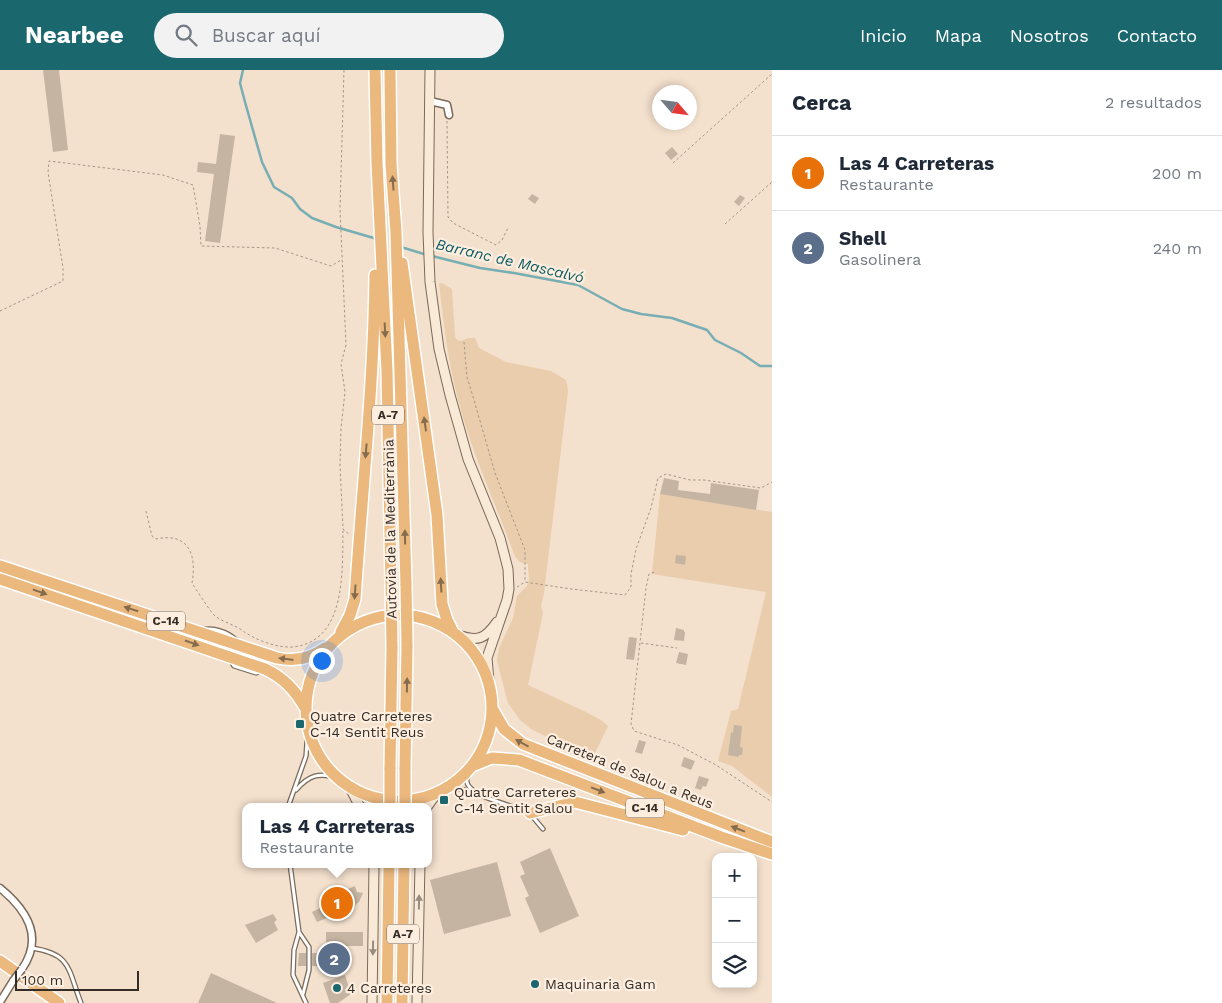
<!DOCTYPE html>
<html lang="es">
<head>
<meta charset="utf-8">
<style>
	body { margin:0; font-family:"Work Sans",sans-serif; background:#f2f2f3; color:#1f2937 }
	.controls { position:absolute; right:15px; bottom:15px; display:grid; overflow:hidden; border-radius:10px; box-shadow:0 2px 8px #0003 }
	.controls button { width:45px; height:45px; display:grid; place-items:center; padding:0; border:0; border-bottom:1px solid #e0e1e3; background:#fff; color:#1f2937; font:25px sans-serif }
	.compass { position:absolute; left:652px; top:15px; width:45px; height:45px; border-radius:50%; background:#fff; box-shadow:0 2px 8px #0003; rotate:118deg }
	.scale { position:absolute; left:15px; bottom:12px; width:124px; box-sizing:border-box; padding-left:5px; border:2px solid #342d26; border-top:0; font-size:14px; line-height:18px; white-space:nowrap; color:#342d26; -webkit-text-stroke:4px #fdeedf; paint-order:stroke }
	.you { position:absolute; left:321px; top:590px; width:18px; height:18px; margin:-12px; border:4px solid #fff; border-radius:50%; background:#1a73e8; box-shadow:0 0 0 8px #1a73e833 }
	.badge { display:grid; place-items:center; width:32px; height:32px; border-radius:50%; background:#1a676e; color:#fff; font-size:16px; font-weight:700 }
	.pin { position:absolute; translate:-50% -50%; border:2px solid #fff; box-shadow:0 1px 5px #0006 }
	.popup { position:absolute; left:242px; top:733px; width:190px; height:65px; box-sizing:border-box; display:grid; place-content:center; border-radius:10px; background:#fff; filter:drop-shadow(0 1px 4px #0005); font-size:16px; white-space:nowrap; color:#747a83 }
	.popup b { font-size:19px; color:#1f2937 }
	.popup::after { content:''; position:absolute; left:50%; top:100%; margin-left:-10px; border:10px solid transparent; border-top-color:#fff }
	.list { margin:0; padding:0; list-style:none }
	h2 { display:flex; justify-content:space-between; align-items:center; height:65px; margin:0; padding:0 20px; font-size:21px }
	h2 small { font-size:16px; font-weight:400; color:#747a83 }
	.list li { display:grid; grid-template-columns:32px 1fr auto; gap:15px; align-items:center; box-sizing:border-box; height:75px; padding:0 20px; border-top:1px solid #e0e1e3 }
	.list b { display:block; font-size:19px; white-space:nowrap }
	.list p { margin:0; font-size:16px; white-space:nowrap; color:#747a83 }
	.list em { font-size:16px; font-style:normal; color:#747a83 }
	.icon { flex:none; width:28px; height:28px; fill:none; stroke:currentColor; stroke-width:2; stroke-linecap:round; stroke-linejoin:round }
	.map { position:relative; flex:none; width:772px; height:933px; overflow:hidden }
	header { display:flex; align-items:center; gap:30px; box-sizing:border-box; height:70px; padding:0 25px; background:#1a676e; color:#fff }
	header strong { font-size:24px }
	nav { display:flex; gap:28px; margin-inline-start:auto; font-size:18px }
	.search { width:350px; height:45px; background:#f2f2f3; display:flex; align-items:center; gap:12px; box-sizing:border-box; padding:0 18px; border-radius:28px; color:#747a83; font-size:19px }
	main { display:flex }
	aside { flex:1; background:#fff }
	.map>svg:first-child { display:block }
	.green { fill:#eacdad }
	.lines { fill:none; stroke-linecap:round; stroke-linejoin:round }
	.stream { stroke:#77aeb4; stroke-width:2.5 }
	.building { fill:#c5b4a1 }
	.lane-casing { stroke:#7a6a59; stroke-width:5.5 }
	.street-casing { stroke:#7a6a59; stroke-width:9 }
	.secondary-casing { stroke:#7a6a59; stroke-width:11 }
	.highway-casing { stroke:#fff; stroke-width:14 }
	.path { stroke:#a39587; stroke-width:1; stroke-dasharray:2.5 2.5; stroke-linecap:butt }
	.lane { stroke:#fff; stroke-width:3 }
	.street { stroke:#fff; stroke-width:6 }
	.secondary { stroke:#f9ead8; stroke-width:9 }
	.highway { stroke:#ebb87e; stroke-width:11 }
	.street-bridge-casing { stroke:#7a6a59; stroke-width:9; stroke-linecap:butt }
	.highway-bridge-casing { stroke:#fff; stroke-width:14; stroke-linecap:butt }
	.street-bridge { stroke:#fff; stroke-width:6 }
	.highway-bridge { stroke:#ebb87e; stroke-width:11 }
	.oneway { fill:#866c4e }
	.oneway2 { fill:#968c7f }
	.poi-dot { fill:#1a676e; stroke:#fdeedf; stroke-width:2 }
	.labels { text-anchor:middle; stroke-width:4.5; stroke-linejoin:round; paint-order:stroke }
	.shield { fill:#fdeedf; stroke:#70675e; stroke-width:1 }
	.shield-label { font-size:12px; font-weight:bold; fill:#342d26 }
	.street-label { font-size:14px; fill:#342d26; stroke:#fdeedf }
	.poi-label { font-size:14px; fill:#342d26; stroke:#fdeedf; text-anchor:start }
	.water-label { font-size:15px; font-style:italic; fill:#0b5b62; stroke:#fdeedf }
</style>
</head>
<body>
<header>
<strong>Nearbee</strong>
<div class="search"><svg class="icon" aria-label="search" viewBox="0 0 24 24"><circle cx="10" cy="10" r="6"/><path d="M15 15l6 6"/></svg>Buscar aquí</div>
<nav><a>Inicio</a><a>Mapa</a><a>Nosotros</a><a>Contacto</a></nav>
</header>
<main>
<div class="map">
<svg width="772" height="933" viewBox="0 0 772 933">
	<rect width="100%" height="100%" fill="#f3e0cd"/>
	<path class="green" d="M439,213H442L452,219L455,266L457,270L461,271L468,268H475L479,278L506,292L551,301L566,310L568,321L544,523L541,536L543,543L528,615L586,642L601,650L608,656L594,685L551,669L531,659L520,650L508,633L497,591L499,578L513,548L517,526L527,516L529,509L528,494C520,493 518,492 514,484C497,437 476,392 462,344C449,301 444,257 439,213Z
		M660,424L772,442V727L732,696L718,691L731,641L738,639L766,522L652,504Z"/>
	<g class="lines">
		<path class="stream" d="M243,0L240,13L245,32L262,92L274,117L292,128L300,139L312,148L336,157L377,169
			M401,177L427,185
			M432,186L480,198L514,203L578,215L622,239L641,244L672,248L707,260L715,270L741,283L760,296H772"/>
	</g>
	<path class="building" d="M43,0H59L68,80L53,82Z
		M220,64L235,66L220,173L205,171L214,104L197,102L198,92L216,94Z
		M672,77L678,84L671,90L665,83Z
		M532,124L539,128L535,134L528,129Z
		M740,125L745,128L739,136L734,132Z
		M664,408L679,411L678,420L710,424L711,413L759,420L756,440L660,424Z
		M676,485L686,486L685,495L675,493Z
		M676,558L684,560V562H685L684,571L674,570Z
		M629,567L637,568L634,590L626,589Z
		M679,582L688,584L686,595L676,593Z
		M734,655L742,656L740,677L743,678L742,685H739L738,687L728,685L731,662L733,663Z
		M639,670L646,672L642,684L635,682Z
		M684,687L695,691L691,700L681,696Z
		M699,706L709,709L706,717L703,716L701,720L695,718Z
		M550,778L579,846L540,863L525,828L529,826L520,806L525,804L520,792Z
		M497,792L511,846L444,864L430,810Z
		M355,816L357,822L363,823L359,832L351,838L317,852L312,842L329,834L327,828Z
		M273,844L277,850L274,852L278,860L256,873L245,855Z
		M326,862H363V876H343V896H312V883H326Z
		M299,883H306V896H298Z
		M211,903L277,933H198Z
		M345,905L351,924L338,933H330L323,913Z"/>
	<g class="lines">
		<g class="lane-casing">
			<path id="lane" d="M203,560C213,557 228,562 236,570
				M231,591L234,596L256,603L261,601
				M469,699C464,714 467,716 479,725
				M445,719L454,718L465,720L527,742
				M296,720C309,705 319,702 338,708
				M288,737L306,686L308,657
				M532,746L543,759
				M290,794L299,862L294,880L293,905L306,933
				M299,862L309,877V900L303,924
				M32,878C72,884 68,900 81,933"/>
		</g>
		<g class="street-casing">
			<path id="street" d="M430,31L447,35L449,45
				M0,818C27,840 44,867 22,899
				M0,932L13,911"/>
		</g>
		<g class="secondary-casing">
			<path id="secondary" d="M430,0L428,162L430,212L439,279L450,325L468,389L500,468L508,499L509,519L507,530L487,588L489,611
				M458,565C478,572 485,569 497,552
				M349,716L360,737
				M427,737L437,723
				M372,933L374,794
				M417,933L420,794"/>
		</g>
		<g class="highway-casing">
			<path id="highway" d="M375,0L377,93L387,301L391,513
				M390,0L391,94L396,162L406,515
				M402,193L437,445L442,534L447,550L452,560
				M0,496L277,588C295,592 310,589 325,578
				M0,509L265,599C284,608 295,620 306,639
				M306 638a93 93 0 1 1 186 0a93 93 0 1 1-186 0Z
				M341,562L350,545L355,529C362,421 374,313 375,205
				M492,638L504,659L523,674L772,772
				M472,696L492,688L519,690L721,767L772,784
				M390,699L392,577
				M405,699L407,576
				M530,743L575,732L683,760
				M0,891L59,933
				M387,933L389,794
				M402,933L404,794"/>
		</g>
		<path class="path" d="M344,0L340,139L346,275L341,294L345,322L341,358L340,394L343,459L350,465
			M447,51L448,147L453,153L496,175L502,170L508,158
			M673,93L772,4
			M725,154L772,112
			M0,241L63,211V198L48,102L49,91L163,105L193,115L200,156L201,176L275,178L331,196L341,190
			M464,272L467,307L474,330L495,403L525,480V511
			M146,441L152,466L156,469C189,462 197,485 192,513C193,515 211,542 213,544C221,552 234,554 243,561C256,570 276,578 293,577C347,571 342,500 343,460
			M654,502L649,504L646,518L631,654L634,661L678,675L716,695L772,732
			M517,517L525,512L571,519L625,525L631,517V504L636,479L651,438L658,408L666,404L690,410H704L761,418L772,412
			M641,573L677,578"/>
		<use href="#lane" class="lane"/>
		<use href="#street" class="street"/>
		<use href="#secondary" class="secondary"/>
		<use href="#highway" class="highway"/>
		<g class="street-bridge-casing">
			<path id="street-bridge" d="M13,911L22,899"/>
		</g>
		<g class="highway-bridge-casing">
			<path id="highway-bridge" d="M391,513L392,577
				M406,515L407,576
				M390,737V699
				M405,737V699"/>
		</g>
		<use href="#street-bridge" class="street-bridge"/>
		<use href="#highway-bridge" class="highway-bridge"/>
	</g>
	<defs><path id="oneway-solid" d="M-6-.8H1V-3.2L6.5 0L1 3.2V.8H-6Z" transform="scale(1.25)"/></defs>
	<g class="oneway">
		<use href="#oneway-solid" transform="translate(393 113) rotate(-94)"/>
		<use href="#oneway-solid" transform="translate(385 260) rotate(87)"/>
		<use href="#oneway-solid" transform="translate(425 354) rotate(-98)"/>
		<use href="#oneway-solid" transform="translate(366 381) rotate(95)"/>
		<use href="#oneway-solid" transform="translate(405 467) rotate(-91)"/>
		<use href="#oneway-solid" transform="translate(441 515) rotate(-93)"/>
		<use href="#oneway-solid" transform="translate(40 522) rotate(19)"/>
		<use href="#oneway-solid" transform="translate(355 522) rotate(94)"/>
		<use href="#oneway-solid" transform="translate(131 539) rotate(-162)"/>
		<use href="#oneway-solid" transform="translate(192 573) rotate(19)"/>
		<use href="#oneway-solid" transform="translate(286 589) rotate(-173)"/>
		<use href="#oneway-solid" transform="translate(407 615) rotate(-89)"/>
		<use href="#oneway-solid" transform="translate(522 673) rotate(-151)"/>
		<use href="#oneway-solid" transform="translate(598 720) rotate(21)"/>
		<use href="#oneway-solid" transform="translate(738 759) rotate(-159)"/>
	</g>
	<g class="oneway2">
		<use href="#oneway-solid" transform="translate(419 832) rotate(-89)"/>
		<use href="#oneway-solid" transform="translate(373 878) rotate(91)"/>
	</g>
	<g class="poi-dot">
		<rect x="295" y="649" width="10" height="10" rx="2.5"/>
		<rect x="439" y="725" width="10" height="10" rx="2.5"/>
		<circle cx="535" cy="914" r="5"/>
		<circle cx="337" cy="918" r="5"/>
	</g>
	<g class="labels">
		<g class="shield">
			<rect x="372" y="335.5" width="32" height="19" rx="4"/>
			<rect x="147" y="541.5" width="38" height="19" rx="4"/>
			<rect x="626" y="728.5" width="38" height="19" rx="4"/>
			<rect x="387" y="854.5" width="32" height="19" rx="4"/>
		</g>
		<g class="shield-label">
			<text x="388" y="349">A-7</text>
			<text x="166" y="555">C-14</text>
			<text x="645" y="742">C-14</text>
			<text x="403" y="868">A-7</text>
		</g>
		<g class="street-label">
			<text transform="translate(390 459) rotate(-91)" y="5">Autovia de la Mediterrània</text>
			<text transform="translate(630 701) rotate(22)" y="5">Carretera de Salou a Reus</text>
		</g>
		<g class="poi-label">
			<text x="310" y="651">Quatre Carreteres<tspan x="310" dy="16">C-14 Sentit Reus</tspan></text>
			<text x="454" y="727">Quatre Carreteres<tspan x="454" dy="16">C-14 Sentit Salou</tspan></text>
			<text x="545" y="919">Maquinaria Gam</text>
			<text x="347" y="923">4 Carreteres</text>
		</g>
		<g class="water-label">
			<text transform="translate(510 191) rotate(13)" y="5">Barranc de Mascalvó</text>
		</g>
	</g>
</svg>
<div class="controls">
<button>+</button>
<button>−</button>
<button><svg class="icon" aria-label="layers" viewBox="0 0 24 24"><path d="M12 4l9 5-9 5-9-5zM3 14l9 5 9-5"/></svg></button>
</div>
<svg class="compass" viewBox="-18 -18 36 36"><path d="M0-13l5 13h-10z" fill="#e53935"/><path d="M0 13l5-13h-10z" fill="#747a83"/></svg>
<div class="scale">100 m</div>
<div class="you"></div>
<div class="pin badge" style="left:337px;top:833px;background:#e8710a">1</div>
<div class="popup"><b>Las 4 Carreteras</b>Restaurante</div>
<div class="pin badge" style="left:334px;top:889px;background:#5c6f8a">2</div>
</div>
<aside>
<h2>Cerca<small>2 resultados</small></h2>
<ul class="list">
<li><span class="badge" style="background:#e8710a">1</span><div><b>Las 4 Carreteras</b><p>Restaurante</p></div><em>200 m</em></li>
<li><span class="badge" style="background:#5c6f8a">2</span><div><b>Shell</b><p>Gasolinera</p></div><em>240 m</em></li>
</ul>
</aside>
</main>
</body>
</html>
